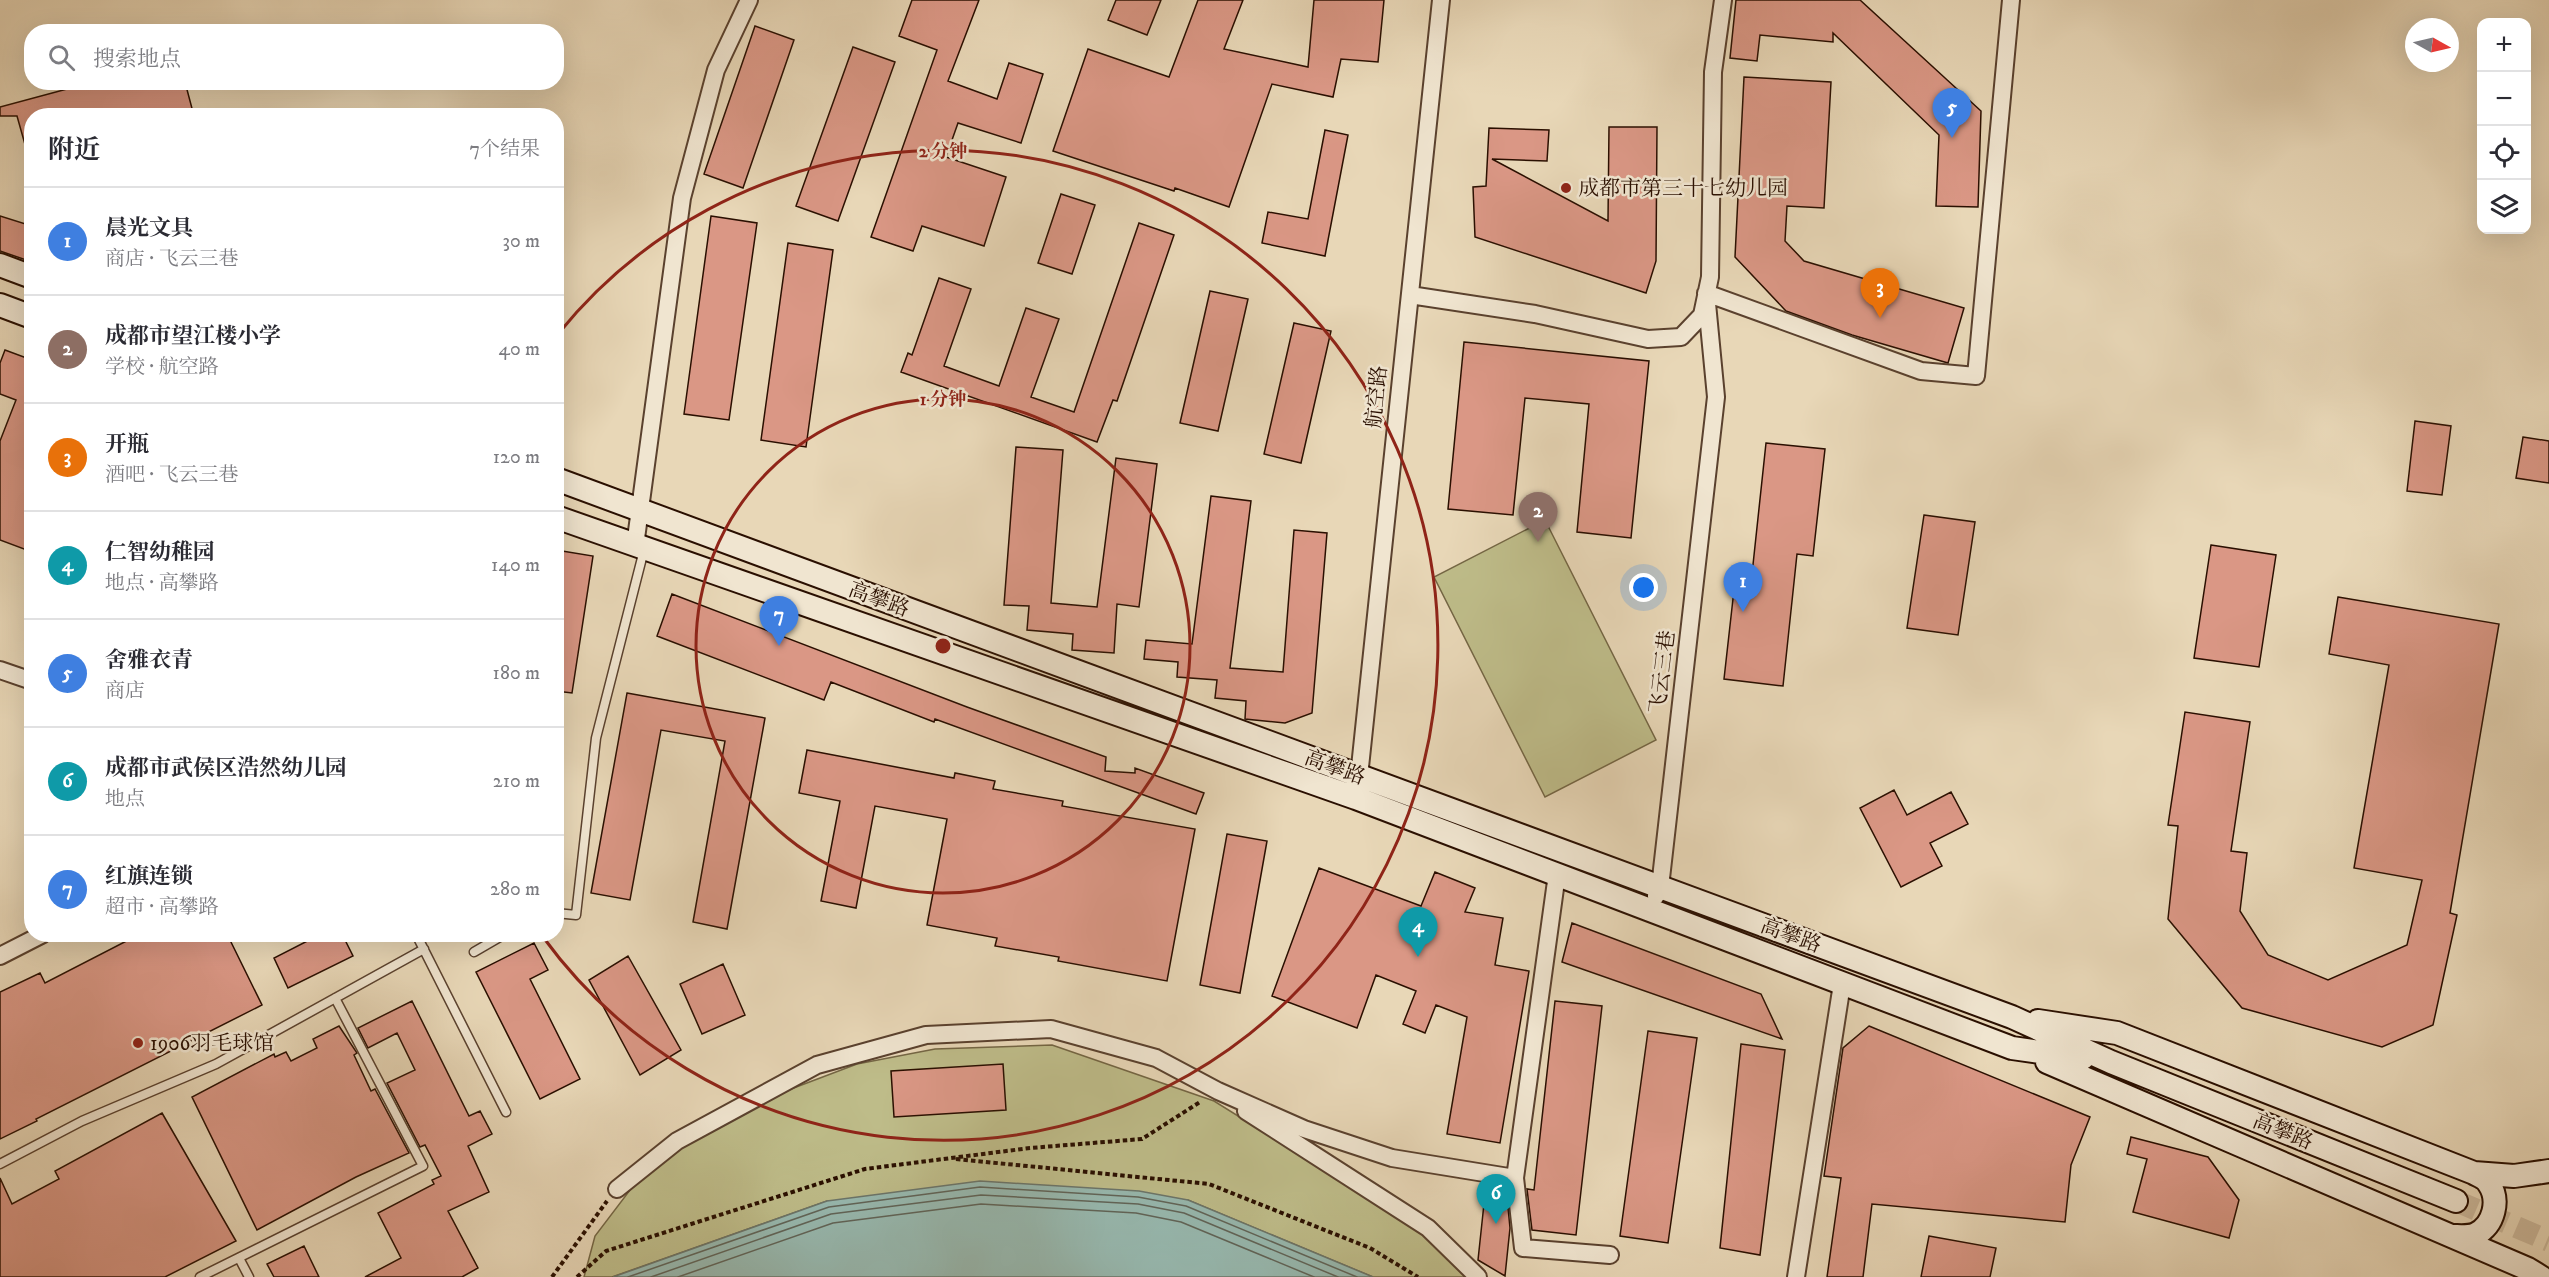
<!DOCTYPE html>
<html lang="zh">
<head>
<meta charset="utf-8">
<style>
	body { margin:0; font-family:"IM FELL DW Pica","Noto Serif SC",serif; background:#f7f7f7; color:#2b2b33 }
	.controls { position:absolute; right:18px; top:18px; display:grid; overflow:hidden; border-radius:12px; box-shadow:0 6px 24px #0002 }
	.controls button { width:54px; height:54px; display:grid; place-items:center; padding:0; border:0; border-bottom:2px solid #e1e1e2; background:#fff; color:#2b2b33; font:30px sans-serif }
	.compass { position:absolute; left:2405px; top:18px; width:54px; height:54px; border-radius:50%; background:#fff; box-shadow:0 6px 24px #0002; rotate:98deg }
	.you { position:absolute; left:1644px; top:588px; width:21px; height:21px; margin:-15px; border:4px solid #fff; border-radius:50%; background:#1a73e8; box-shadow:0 0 0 9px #1a73e833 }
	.badge { display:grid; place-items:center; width:39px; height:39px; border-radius:50%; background:#2563eb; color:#fff; font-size:20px; font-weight:700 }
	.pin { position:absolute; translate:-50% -50px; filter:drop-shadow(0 2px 3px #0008) }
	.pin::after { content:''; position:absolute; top:32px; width:21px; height:18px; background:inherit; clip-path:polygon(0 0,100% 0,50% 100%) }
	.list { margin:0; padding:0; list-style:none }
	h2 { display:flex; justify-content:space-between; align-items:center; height:78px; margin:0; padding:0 24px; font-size:26px }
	h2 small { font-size:20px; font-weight:400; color:#7c7c81 }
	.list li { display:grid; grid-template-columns:39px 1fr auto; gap:18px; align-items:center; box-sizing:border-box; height:108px; padding:0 24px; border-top:2px solid #e1e1e2 }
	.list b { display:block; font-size:22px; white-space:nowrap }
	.list p { margin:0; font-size:20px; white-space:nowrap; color:#7c7c81 }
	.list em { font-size:20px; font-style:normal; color:#7c7c81 }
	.icon { flex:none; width:33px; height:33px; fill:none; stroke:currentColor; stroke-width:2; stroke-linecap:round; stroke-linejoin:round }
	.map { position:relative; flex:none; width:2549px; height:1277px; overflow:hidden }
	.search { position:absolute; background:#fff; box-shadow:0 6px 24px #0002; left:24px; top:24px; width:540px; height:66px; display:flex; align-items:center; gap:15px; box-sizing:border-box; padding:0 21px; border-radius:24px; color:#7c7c81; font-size:22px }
	.panel { position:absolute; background:#fff; box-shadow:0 6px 24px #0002; left:24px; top:108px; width:540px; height:834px; border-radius:24px }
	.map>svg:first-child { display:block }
	.green { fill:#bebc89; stroke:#746644; stroke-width:1.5 }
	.water { fill:#97b9b0; stroke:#6b756a; stroke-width:1.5 }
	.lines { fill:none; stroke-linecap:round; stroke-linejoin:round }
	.shore { stroke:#606458; stroke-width:1.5 }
	.building { fill:#da9785; stroke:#2a0f00; stroke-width:1.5 }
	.secondary-tunnel { stroke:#ccb99c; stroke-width:22; stroke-dasharray:22 11; stroke-linecap:butt }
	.lane-casing { stroke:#5a412e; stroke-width:11 }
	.street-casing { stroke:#5a412e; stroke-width:20 }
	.secondary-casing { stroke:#2a0f00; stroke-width:26 }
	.path { stroke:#2a0f00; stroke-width:4; stroke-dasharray:4.5 3; stroke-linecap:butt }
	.lane { stroke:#f0e5d0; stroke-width:8 }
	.street { stroke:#f0e5d0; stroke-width:16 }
	.secondary { stroke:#f0e5d0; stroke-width:22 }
	.ring { fill:none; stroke:#8f2418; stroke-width:3 }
	.poi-dot { fill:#8f2418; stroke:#f0e5d0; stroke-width:2 }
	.labels { text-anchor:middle; stroke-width:5; stroke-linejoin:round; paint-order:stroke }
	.poi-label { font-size:21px; fill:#2a0f00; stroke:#f0e5d0; text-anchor:start }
	.street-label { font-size:21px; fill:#2a0f00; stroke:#f0e5d0 }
	.centre { fill:#8f2418; stroke:#f0e5d0; stroke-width:3 }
	.ring-label { font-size:18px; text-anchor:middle; font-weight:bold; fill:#8f2418; stroke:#f0e5d0; stroke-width:5; stroke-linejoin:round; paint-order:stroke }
</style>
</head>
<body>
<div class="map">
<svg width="2549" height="1277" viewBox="0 0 2549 1277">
	<rect width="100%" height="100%" fill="#e8d7b7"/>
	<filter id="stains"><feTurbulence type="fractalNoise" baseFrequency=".00333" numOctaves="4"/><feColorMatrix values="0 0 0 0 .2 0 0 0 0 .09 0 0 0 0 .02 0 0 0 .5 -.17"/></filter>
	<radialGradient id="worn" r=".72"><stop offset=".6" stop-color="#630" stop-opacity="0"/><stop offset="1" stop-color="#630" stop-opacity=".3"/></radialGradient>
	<path class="green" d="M1545,520L1656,740L1545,797L1434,577Z
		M1052,1045L1214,1101L1435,1239L1479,1277H1373L1188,1200L827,1201L612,1277H584L595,1236L649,1165L791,1089L857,1064L935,1049Z"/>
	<path class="water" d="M980,1181L1139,1191L1188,1200L1373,1277H613L827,1201Z"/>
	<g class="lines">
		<path class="shore" d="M628,1277L829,1207L980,1187L1138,1197L1186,1206L1357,1277
			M651,1277L831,1214L981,1195L1138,1204L1184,1213L1338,1277
			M678,1277L833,1223L981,1204L1136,1213L1181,1222L1314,1277"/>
	</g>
	<path class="building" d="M912,0H979L948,81L997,99L1009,63L1043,74L1021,143L958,123L946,157L1006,177L984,246L922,226L913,251L871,237L937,50L899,36Z
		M1116,0H1161L1147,35L1108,20Z
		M1198,0H1243L1224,49L1308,67L1314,0H1384L1378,62L1341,59L1333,97L1272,84L1229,207L1175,188L1174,191L1053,151L1088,49L1169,77Z
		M1736,0H1860L1981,111L1978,207L1936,206L1939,135L1833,33V42L1760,35L1757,61L1730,58Z
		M755,26L794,40L743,188L704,174Z
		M853,47L895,62L838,221L796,206Z
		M1744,77L1831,82L1824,208L1787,206L1785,241L1804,261L1964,308L1948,363L1852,335L1786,311L1735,257Z
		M93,82H185L194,116H32V148H26L17,116H0V107Z
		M1609,127H1657L1656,261L1646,293L1475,237L1473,187L1486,186L1489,128L1549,130L1547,161L1492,159L1608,221Z
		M1325,130L1348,135L1325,256L1262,243L1268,212L1308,219Z
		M1061,194L1095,205L1072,274L1038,263Z
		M0,216L32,226V262L0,251Z
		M711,216L757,223L729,420L684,414Z
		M1139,223L1174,235L1117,401L1113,400L1097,442L901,372L908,353L912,355L939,278L971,289L944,366L999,386L1026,308L1059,319L1031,397L1074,412Z
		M788,243L833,250L806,447L761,440Z
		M1210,291L1248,299L1218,431L1180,423Z
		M1294,323L1331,331L1301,463L1264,454Z
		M1464,342L1649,361L1631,538L1577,532L1589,404L1525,398L1513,515L1448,509Z
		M5,350L32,360V552L0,540V441L16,400L0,394V363Z
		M2415,421L2451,426L2442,495L2407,491Z
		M2523,437L2549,441V483L2516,478Z
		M1766,443L1825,449L1813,556L1797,554L1783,686L1724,679L1736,572L1752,574Z
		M1016,447L1063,450L1051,603L1097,607L1116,458L1157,464L1139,607L1117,604L1114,653L1072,650L1073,634L1027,630L1029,606L1004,605Z
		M1211,496L1251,501L1230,668L1283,672L1294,530L1327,533L1312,713L1285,723L1245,719L1246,701L1215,698L1217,680L1177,677L1178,662L1144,659L1146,640L1192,644Z
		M1924,515L1975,522L1958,635L1907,628Z
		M2211,545L2276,555L2259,667L2194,658Z
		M556,550L593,556L572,693L556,691Z
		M672,594L967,707L1106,757L1105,771L1135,773V768L1204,793L1196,814L935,719L934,722L831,682L824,700L657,636Z
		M2338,597L2499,624L2450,913L2457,915L2433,1025L2382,1047L2242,1008L2168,919L2178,826L2168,825L2185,712L2250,722L2231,851L2247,853L2240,911L2268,955L2328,980L2407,945L2422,880L2354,868L2389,665L2329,654Z
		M627,693L765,718L727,929L693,922L725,741L661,730L630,900L591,893Z
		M807,750L954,778L955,773L995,781L993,789L1063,801L1062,806L1195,829L1167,981L1058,961L1059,957L995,946L997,938L927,925L947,819L875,806L856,908L821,901L840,801L799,793Z
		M1894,790L1907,815L1951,792L1968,824L1930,843L1942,866L1901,887L1860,808Z
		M1227,834L1267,841L1240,993L1200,985Z
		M1319,868L1421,906L1435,872L1475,888L1465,912L1503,918L1495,965L1529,971L1500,1143L1447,1134L1467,1017L1436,1005L1425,1033L1403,1024L1416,991L1376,975L1357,1028L1272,996Z
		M1572,923L1761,994L1782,1039L1562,962Z
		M140,934H227L262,1005L36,1119L37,1121L0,1139V992L40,973L45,983Z
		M321,934H342L353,956L288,988L274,958Z
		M534,943L548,970L530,979L580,1079L540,1099L476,972Z
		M628,956L681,1050L640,1075L589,980Z
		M723,964L745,1015L702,1034L680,984Z
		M412,1001L469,1116L480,1111L492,1134L468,1146L489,1192L448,1211L478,1268L462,1277H365L401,1258L378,1213L434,1184L432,1180L441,1176L425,1145L420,1147L387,1083L415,1070L397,1033L368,1048L358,1028Z
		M1555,1001L1602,1006L1576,1235L1532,1230L1527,1189L1534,1190Z
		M339,1026L357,1053L354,1055L371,1091L375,1089L409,1153L356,1177L257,1230L192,1097L274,1054L275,1057L286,1052L291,1061L317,1048L313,1039Z
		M1869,1026L2090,1117L2071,1165L2065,1222L1872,1204L1863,1277H1827L1841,1178L1824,1176L1843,1048Z
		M1648,1031L1697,1038L1668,1243L1620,1236Z
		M1741,1044L1785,1050L1760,1255L1720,1248Z
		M1003,1064L1006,1110L894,1117L891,1071Z
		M162,1113L236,1241L165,1277H0V1178L12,1204L59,1179L55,1171Z
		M2131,1137L2208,1157L2239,1200L2229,1238L2133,1212L2147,1159L2127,1154Z
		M1486,1185L1506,1187L1510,1228L1505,1276L1478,1260Z
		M1929,1236L1996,1248L1990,1277H1921Z
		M304,1246L319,1277H274L267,1264Z"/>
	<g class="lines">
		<path class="secondary-tunnel" d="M2456,1201L2549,1241"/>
		<g class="lane-casing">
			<path id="lane" d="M556,913L576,915L596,738L644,550
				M416,934L506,1112
				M474,952L505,934
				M0,1164L82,1121L216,1064L424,949
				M239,1258L249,1277
				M200,1277L423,1166L335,998"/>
		</g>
		<g class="street-casing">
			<path id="street" d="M1410,295L1535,314L1648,339L1681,337L1702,315L1710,277L1713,72L1723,0
				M635,546L682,198L716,70L749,0
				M0,670L32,681
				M1358,786L1441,0
				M1557,874L1515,1178L1523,1248L1610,1255
				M1656,896L1660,887L1716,397L1706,293L1921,371L1976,376L2011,0
				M0,956L43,934
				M1246,1111L1428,1228L1478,1277
				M617,1189L677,1141L817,1065L926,1035L1051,1029L1156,1058L1218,1091L1304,1129L1392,1158L1515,1178
				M1796,1277L1842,984"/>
		</g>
		<g class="secondary-casing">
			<path id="secondary" d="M0,265L32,277
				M0,305L32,317
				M556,479L2012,1017L2111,1062L2456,1201
				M556,517L1356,798L2012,1048L2083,1058
				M2038,1021L2117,1033L2474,1173L2514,1176L2549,1171
				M2047,1062L2528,1269L2541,1277
				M2452,1236C2460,1236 2470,1237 2476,1234C2494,1225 2500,1200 2489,1184C2486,1178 2479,1176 2474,1173"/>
		</g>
		<path class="path" d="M956,1159L1209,1184L1370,1248L1418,1277
			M552,1277L607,1201
			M577,1277L606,1251L865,1169L1030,1148L1142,1139L1200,1102"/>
		<use href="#lane" class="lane"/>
		<use href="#street" class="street"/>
		<use href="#secondary" class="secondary"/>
	</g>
	<g class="ring">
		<circle cx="943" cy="646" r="247"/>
		<path d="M558 334A495 495 0 1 1 543 937"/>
	</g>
	<g class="poi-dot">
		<circle cx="1566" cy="188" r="6"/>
		<circle cx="138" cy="1043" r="6"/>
	</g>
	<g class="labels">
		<g class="poi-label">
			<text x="1578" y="195">成都市第三十七幼儿园</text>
			<text x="150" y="1050">1906羽毛球馆</text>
		</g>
		<g class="street-label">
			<text transform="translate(1376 397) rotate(-84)" y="7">航空路</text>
			<text transform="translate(879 599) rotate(20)" y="7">高攀路</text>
			<text transform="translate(1662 672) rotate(-83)" y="7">飞云三巷</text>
			<text transform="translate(1335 767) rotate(20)" y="7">高攀路</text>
			<text transform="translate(1791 935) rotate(20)" y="7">高攀路</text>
			<text transform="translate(2283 1131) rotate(22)" y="7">高攀路</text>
		</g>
	</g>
	<circle cx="943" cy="646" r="9" class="centre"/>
	<g class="ring-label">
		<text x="943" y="157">2 分钟</text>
		<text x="943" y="405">1 分钟</text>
	</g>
	<rect width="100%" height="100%" filter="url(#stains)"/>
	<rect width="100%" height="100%" fill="url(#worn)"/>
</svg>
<div class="controls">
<button>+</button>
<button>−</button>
<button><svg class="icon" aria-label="locate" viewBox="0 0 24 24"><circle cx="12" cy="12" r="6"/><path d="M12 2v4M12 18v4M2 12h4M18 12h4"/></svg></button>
<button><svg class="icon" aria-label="layers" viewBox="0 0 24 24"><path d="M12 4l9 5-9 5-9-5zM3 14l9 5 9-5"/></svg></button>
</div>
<svg class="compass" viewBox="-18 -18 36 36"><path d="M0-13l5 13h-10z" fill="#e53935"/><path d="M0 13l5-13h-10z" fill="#7c7c81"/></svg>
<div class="you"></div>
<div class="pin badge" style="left:1743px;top:612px;background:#3f7fe0">1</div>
<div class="pin badge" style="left:1538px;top:542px;background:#8d6e63">2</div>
<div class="pin badge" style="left:1880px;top:318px;background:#e8710a">3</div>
<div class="pin badge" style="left:1418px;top:957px;background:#0f9aa8">4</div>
<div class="pin badge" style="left:1952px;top:138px;background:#3f7fe0">5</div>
<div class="pin badge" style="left:1496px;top:1224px;background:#0f9aa8">6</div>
<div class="pin badge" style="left:779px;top:646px;background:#3f7fe0">7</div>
<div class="search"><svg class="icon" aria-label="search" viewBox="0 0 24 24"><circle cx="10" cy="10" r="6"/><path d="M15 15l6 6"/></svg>搜索地点</div>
<section class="panel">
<h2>附近<small>7个结果</small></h2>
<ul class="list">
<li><span class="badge" style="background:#3f7fe0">1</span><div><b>晨光文具</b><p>商店 · 飞云三巷</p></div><em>30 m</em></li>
<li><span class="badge" style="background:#8d6e63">2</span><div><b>成都市望江楼小学</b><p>学校 · 航空路</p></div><em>40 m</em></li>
<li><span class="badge" style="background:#e8710a">3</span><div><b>开瓶</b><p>酒吧 · 飞云三巷</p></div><em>120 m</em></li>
<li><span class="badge" style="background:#0f9aa8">4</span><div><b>仁智幼稚园</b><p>地点 · 高攀路</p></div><em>140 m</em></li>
<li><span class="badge" style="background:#3f7fe0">5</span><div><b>舍雅衣青</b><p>商店</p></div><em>180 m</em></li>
<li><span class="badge" style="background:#0f9aa8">6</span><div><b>成都市武侯区浩然幼儿园</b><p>地点</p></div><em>210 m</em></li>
<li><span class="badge" style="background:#3f7fe0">7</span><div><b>红旗连锁</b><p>超市 · 高攀路</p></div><em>280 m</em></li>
</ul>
</section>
</div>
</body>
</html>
